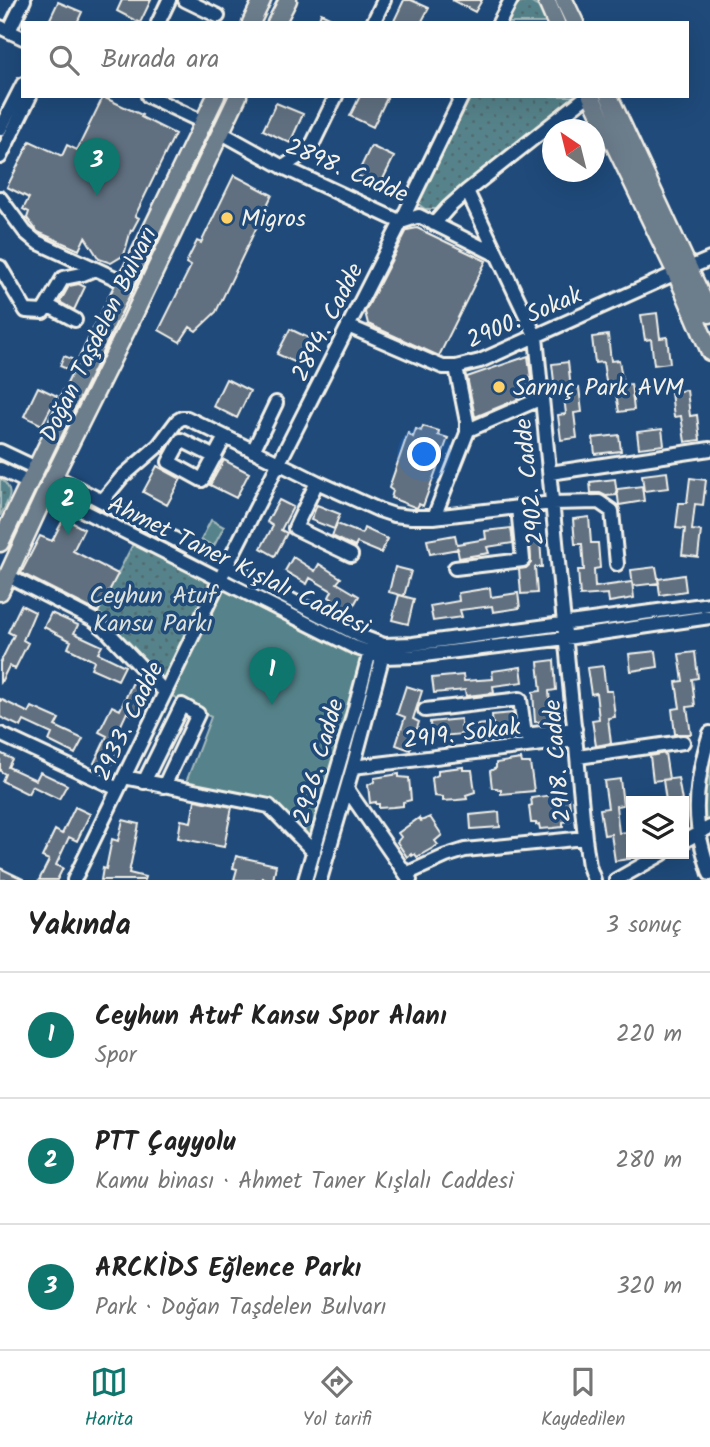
<!DOCTYPE html>
<html lang="tr">
<head>
<meta charset="utf-8">
<style>
	body { margin:0; font-family:Kalam,sans-serif; background:#f2f2f2; color:#222 }
	.controls { position:absolute; right:21px; bottom:21px; display:grid; overflow:hidden; border-radius:0px; box-shadow:0 7px 28px #0002 }
	.controls button { width:63px; height:63px; display:grid; place-items:center; padding:0; border:0; border-bottom:2px solid #e0e0e0; background:#fff; color:#222; font:35px sans-serif }
	.compass { position:absolute; left:542px; top:119px; width:63px; height:63px; border-radius:50%; background:#fff; box-shadow:0 7px 28px #0002; rotate:325deg }
	.you { position:absolute; left:425px; top:455px; width:24px; height:24px; margin:-18px; border:5px solid #fff; border-radius:50%; background:#1a73e8; box-shadow:0 0 0 10px #1a73e833 }
	.badge { display:grid; place-items:center; width:46px; height:46px; border-radius:50%; background:#0f766e; color:#fff; font-size:23px; font-weight:700 }
	.pin { position:absolute; translate:-50% -58px; filter:drop-shadow(0 2px 4px #0008) }
	.pin::after { content:''; position:absolute; top:37px; width:24px; height:21px; background:inherit; clip-path:polygon(0 0,100% 0,50% 100%) }
	.list { margin:0; padding:0; list-style:none }
	h2 { display:flex; justify-content:space-between; align-items:center; height:91px; margin:0; padding:0 28px; font-size:30px }
	h2 small { font-size:23px; font-weight:400; color:#767676 }
	.list li { display:grid; grid-template-columns:46px 1fr auto; gap:21px; align-items:center; box-sizing:border-box; height:126px; padding:0 28px; border-top:2px solid #e0e0e0 }
	.list b { display:block; font-size:26px; white-space:nowrap }
	.list p { margin:0; font-size:23px; white-space:nowrap; color:#767676 }
	.list em { font-size:23px; font-style:normal; color:#767676 }
	.icon { flex:none; width:38px; height:38px; fill:none; stroke:currentColor; stroke-width:2; stroke-linecap:round; stroke-linejoin:round }
	.map { position:relative; flex:none; width:710px; height:880px; overflow:hidden }
	.search { position:absolute; background:#fff; box-shadow:0 7px 28px #0002; left:21px; right:21px; top:21px; height:77px; display:flex; align-items:center; gap:18px; box-sizing:border-box; padding:0 24px; border-radius:0px; color:#767676; font-size:26px }
	.sheet { height:469px; background:#fff }
	nav { display:flex; justify-content:space-around; align-items:center; box-sizing:border-box; height:98px; border-top:2px solid #e0e0e0; background:#fff; font-size:19px; color:#767676 }
	nav a { display:grid; justify-items:center; gap:4px }
	nav .on { color:#0f766e }
	.map>svg:first-child { display:block }
	.green { fill:#57838b; stroke:#a6baba; stroke-width:2 }
	.park { fill:url(#park-dots); stroke:#a6baba; stroke-width:2 }
	.building { fill:#606f80; stroke:#f4f1e8; stroke-width:2 }
	.lines { fill:none; stroke-linecap:round; stroke-linejoin:round }
	.minor-casing { stroke:#f4f1e8; stroke-width:18 }
	.major-casing { stroke:#f4f1e8; stroke-width:21 }
	.minor { stroke:#1f4a7a; stroke-width:12 }
	.major { stroke:#6c7d8c; stroke-width:16 }
	.poi-dot { fill:#ffd166; stroke:#1f4a7a; stroke-width:2.5 }
	.labels { text-anchor:middle; stroke-width:7; stroke-linejoin:round; paint-order:stroke }
	.street-label { font-size:24px; fill:#f4f1e8; stroke:#1f4a7a }
	.poi-label { font-size:24px; fill:#f4f1e8; stroke:#1f4a7a; text-anchor:start }
	.park-label { font-size:24px; fill:#dce0da; stroke:#1f4a7a }
</style>
</head>
<body>
<div class="map">
<svg width="710" height="880" viewBox="0 0 710 880">
	<defs>
		<pattern id="park-dots" width="8" height="8" patternUnits="userSpaceOnUse" patternTransform="scale(1.75)"><rect width="8" height="8" fill="#57838b"/><path d="M2 2h.1M6 6h.1" fill="none" stroke="#516b6f" stroke-width="1.8" stroke-linecap="round"/></pattern>
	</defs>
	<rect width="100%" height="100%" fill="#1f4a7a"/>
	<filter id="ink" filterUnits="userSpaceOnUse"><feTurbulence type="fractalNoise" baseFrequency=".0143" numOctaves="2"/><feDisplacementMap in="SourceGraphic" scale="14" xChannelSelector="R" yChannelSelector="G"/><feConvolveMatrix kernelMatrix="1 2 1 2 8 2 1 2 1" color-interpolation-filters="sRGB"/></filter>
	<g filter="url(#ink)">
		<path class="green" d="M211,520L224,527L214,546L201,540Z
			M220,581L370,654L314,852L274,810L183,790L211,717L165,692Z"/>
		<path class="park" d="M527,0L540,8L547,23H507L517,4Z
			M471,96H577L502,156L438,209H425L418,204Z
			M0,478C17,492 8,500 0,516Z
			M136,538L220,581L165,692L94,620Z
			M710,751V821L701,825V801Z"/>
		<path class="building" d="M122,0H151L140,23L117,11Z
			M404,0H411L429,8L421,23H393Z
			M452,0H482L475,12Z
			M58,2L82,12L77,23H48Z
			M321,13L342,23H317Z
			M360,96H383L387,98L373,127L350,116Z
			M103,97L142,115L141,117L175,134L135,216L139,218L132,231L131,230L124,255L111,263L99,259L85,237L79,250L38,232L27,218L29,212L23,209L29,198L7,187L30,141L62,156L67,145L77,150Z
			M276,103L303,114L290,143L263,130Z
			M371,146L394,157L379,187L357,175Z
			M234,175L272,195L216,312L196,331L190,327L180,342L159,330L191,266L186,263L197,241L201,243Z
			M417,228L486,261L439,356L368,324L365,312L407,230Z
			M79,284L85,287L74,310L60,302L69,286Z
			M657,313L660,338L667,337L670,363L654,365L651,339L645,340L641,315Z
			M290,329L315,341L303,366L277,354Z
			M608,335L611,361L619,360L623,385L631,384L634,410L619,412L615,387L607,388L603,362L595,363L592,337Z
			M64,356L74,360L69,370L60,366Z
			M528,356L533,393L475,417L467,377Z
			M568,362L571,388L579,387L582,412L574,413L577,438L561,440L558,415L566,414L563,389L555,390L552,364Z
			M226,379L250,391L237,418L213,406Z
			M38,387L57,396L42,425L24,416Z
			M687,390L690,416L697,415L700,440L685,442L681,416L674,417L671,392Z
			M423,426L439,431L438,435L448,438L423,506L419,504L417,508L391,498L393,491L389,488L408,433L413,437L416,429L421,431Z
			M662,429L664,445L639,448L637,432Z
			M619,435L621,451L595,454L593,438Z
			M224,460L249,473L236,498L210,485Z
			M157,466L181,479L167,505L143,492Z
			M667,472L669,488L644,491L642,475Z
			M690,478L706,480L703,505L695,504L692,530L701,531L698,557L682,555L685,529L676,528L679,503H687Z
			M615,479L617,495L606,496L600,493H591L590,482Z
			M642,486L644,501L619,505L617,489Z
			M279,500L293,507L281,530L287,533L275,556L261,548L273,526L267,522Z
			M317,505L340,514L334,529L311,520Z
			M589,517L591,543H598L600,568L594,569L595,587L632,582L634,598L609,602L608,594L580,596L578,570H584L582,544H575L573,519Z
			M64,518L84,529L73,551L118,574L98,612L21,573L40,536L52,541Z
			M337,524L362,534L364,528L388,539L381,553L357,543L355,547L332,536Z
			M511,528L513,543L487,547L489,553L459,558L457,547L458,549L430,554L427,540L455,535L457,544L486,539L485,531Z
			M540,541L542,567H535L537,593L521,594L519,569L526,568L531,563L530,542Z
			M293,557L315,571L319,564L341,578L337,583L359,596L351,610L329,597L332,591L310,578L307,584L285,571Z
			M395,567L411,571L404,596L389,592Z
			M656,567L659,583L633,586L631,570Z
			M684,575L686,591L660,595L658,579Z
			M490,588L491,597L518,593L520,608L493,612L492,606L460,610L462,617L433,621L430,606L459,601L458,593Z
			M399,595L414,599L408,624L392,620Z
			M21,605L35,612L23,640L28,643L15,669L9,666L0,684V663L14,635L8,632Z
			M51,613L78,625L74,633L102,646L98,653L125,666L118,680L91,668L94,661L68,648L71,641L44,627Z
			M656,651L658,667L631,671L629,654Z
			M695,652L698,678L692,679L695,706L687,707L691,734H675L672,709L680,708L676,682L683,681L679,654Z
			M554,660L556,690L549,691L551,721L535,722L533,692L541,691L538,662Z
			M603,666L606,691H612L615,717L608,718L611,743L596,746L592,720L599,719L596,693L591,694L587,668Z
			M521,667L523,682L493,686L494,693L466,696L465,690L434,693L432,678L463,675L464,681L493,679L492,671Z
			M133,682L148,690L135,716L127,712L114,740L121,744L108,771L94,763L107,736L99,732L112,706L120,710Z
			M406,686L422,691L413,719L419,722L410,750L396,745L405,717L397,714Z
			M0,699L29,713L32,707L59,719L55,726L83,739L75,754L49,741L52,734L24,721L21,727L0,717Z
			M513,713L515,727L493,729L492,715Z
			M461,719V727L493,723L494,738L463,741L462,734L431,737L430,722Z
			M0,753L12,759L8,767L36,780L40,772L67,785L59,799L32,786L28,794L2,781L5,774L0,771Z
			M665,753L669,779L653,781L650,756Z
			M521,759L522,763H530L534,791L501,794V790H498L497,788H492L490,771L496,768V763Z
			M463,767V770H472L475,792L466,795L467,799L457,800L443,801V797L434,796L432,778L438,775V770Z
			M399,774V777L409,778L411,800L403,802V806L393,807L379,808V804H376V802L370,803L368,785L374,782V778Z
			M678,778L682,801H666L663,780Z
			M620,779L623,805L616,806L619,833L627,832L630,859L615,861L611,834L604,835L600,809L608,808L604,781Z
			M559,794L560,798H569L571,820L563,822V827L553,828L540,829L539,824L536,825V823H531L529,806L532,805L531,798Z
			M195,800L232,807L224,847L178,838L181,820L191,822Z
			M75,807L90,814L77,841L69,837L56,865L63,868L57,880H39L49,860L42,857L55,830L62,834Z
			M499,812L500,827L471,829L470,815Z
			M430,817L442,835L435,841L438,845L417,857L415,854L412,856L411,854L407,857L397,842L401,837L398,833L419,818L421,821Z
			M123,820L139,824L129,873L145,877L144,880H101L103,868L106,869L112,839L118,841Z
			M236,856L276,865L273,880L262,878V880H234L237,869L233,868Z
			M0,868L25,880H0Z"/>
		<g class="lines">
			<g class="minor-casing">
				<path id="minor" d="M185,0L218,16
					M158,23L169,0
					M373,23L384,0
					M499,23L511,0
					M0,27L23,38
					M9,31L24,0
					M148,96L203,122
					M587,96L467,191L536,337L585,838L589,866L594,880
					M0,129L23,84
					M220,132L283,167L401,222L419,216L497,255
					M0,157L30,96
					M283,167L310,149L336,96
					M0,198L25,232L37,242L126,283
					M434,224L448,208L467,191
					M0,267L26,311L43,312L63,278L83,274L95,269
					M689,268L710,259
					M47,305L75,320
					M348,326L443,367H456
					M468,430L542,398
					M0,451L36,468
					M253,451L276,403
					M215,457L181,440L169,462L202,480L225,437
					M0,469L29,483
					M550,473L710,449
					M54,476L360,636L384,645L413,644L710,604
					M317,482L295,528L351,555
					M46,492L354,647L383,657L415,656L566,638L710,617
					M102,501L122,477L159,445L177,421L182,418H187L317,482L379,510L394,515L411,517H434L552,503L599,502L612,511L617,564
					M434,517L467,433V422L456,367L480,361L676,273
					M455,568L523,560L518,507
					M8,576L94,620L106,630L165,692
					M425,710L520,699L525,735L575,729
					M710,733C701,762 694,795 698,826C700,842 705,858 710,874
					M0,734L118,789
					M578,757L683,742
					M353,767L576,740
					M124,777L269,806L314,852
					M144,782L182,705L198,714L164,786
					M347,789L410,880
					M684,841L710,827
					M406,874L446,856L465,850L585,838
					M74,880L227,565L401,222L462,96
					M305,880L351,723L371,648
					M320,880L353,767L384,651
					M616,880L662,854"/>
			</g>
			<g class="major-casing">
				<path id="major" d="M546,0L556,23
					M564,0L575,23
					M251,23L262,0
					M276,23L288,0
					M591,96L676,273L710,352
					M609,96L710,314
					M0,543L216,96
					M0,592L46,492L130,323L238,96"/>
			</g>
			<use href="#minor" class="minor"/>
			<use href="#major" class="major"/>
		</g>
	</g>
	<g class="poi-dot">
		<circle cx="227" cy="218" r="7"/>
		<circle cx="499" cy="387" r="7"/>
	</g>
	<g class="labels">
		<g class="street-label">
			<text transform="translate(347 170) rotate(23)" y="8">2898. Cadde</text>
			<text transform="translate(524 317) rotate(-23)" y="8">2900. Sokak</text>
			<text transform="translate(327 322) rotate(-63)" y="8">2894. Cadde</text>
			<text transform="translate(98 334) rotate(-64)" y="8">Doğan Taşdelen Bulvarı</text>
			<text transform="translate(529 482) rotate(-96)" y="8">2902. Cadde</text>
			<text transform="translate(239 565) rotate(26)" y="8">Ahmet Taner Kışlalı Caddesi</text>
			<text transform="translate(128 721) rotate(-64)" y="8">2933. Cadde</text>
			<text transform="translate(462 733) rotate(-7)" y="8">2919. Sokak</text>
			<text transform="translate(318 761) rotate(-74)" y="8">2926. Cadde</text>
			<text transform="translate(557 761) rotate(-95)" y="8">2918. Cadde</text>
		</g>
		<g class="poi-label">
			<text x="241" y="226">Migros</text>
			<text x="513" y="395">Sarnıç Park AVM</text>
		</g>
		<g class="park-label">
			<text x="153" y="603">Ceyhun Atuf<tspan x="153" dy="28">Kansu Parkı</tspan></text>
		</g>
	</g>
</svg>
<div class="controls">
<button><svg class="icon" aria-label="layers" viewBox="0 0 24 24"><path d="M12 4l9 5-9 5-9-5zM3 14l9 5 9-5"/></svg></button>
</div>
<svg class="compass" viewBox="-18 -18 36 36"><path d="M0-13l5 13h-10z" fill="#e53935"/><path d="M0 13l5-13h-10z" fill="#767676"/></svg>
<div class="you"></div>
<div class="pin badge" style="left:272px;top:705px">1</div>
<div class="pin badge" style="left:68px;top:535px">2</div>
<div class="pin badge" style="left:97px;top:196px">3</div>
<div class="search"><svg class="icon" aria-label="search" viewBox="0 0 24 24"><circle cx="10" cy="10" r="6"/><path d="M15 15l6 6"/></svg>Burada ara</div>
</div>
<section class="sheet">
<h2>Yakında<small>3 sonuç</small></h2>
<ul class="list">
<li><span class="badge">1</span><div><b>Ceyhun Atuf Kansu Spor Alanı</b><p>Spor</p></div><em>220 m</em></li>
<li><span class="badge">2</span><div><b>PTT Çayyolu</b><p>Kamu binası · Ahmet Taner Kışlalı Caddesi</p></div><em>280 m</em></li>
<li><span class="badge">3</span><div><b>ARCKİDS Eğlence Parkı</b><p>Park · Doğan Taşdelen Bulvarı</p></div><em>320 m</em></li>
</ul>
</section>
<nav>
<a class="on"><svg class="icon" aria-label="map" viewBox="0 0 24 24"><path d="M3 6l6-2 6 2 6-2v14l-6 2-6-2-6 2zM9 4v14M15 6v14"/></svg>Harita</a>
<a><svg class="icon" aria-label="directions" viewBox="0 0 24 24"><path d="M12 3l9 9-9 9-9-9zM9 14v-3h6M13 9l2 2-2 2"/></svg>Yol tarifi</a>
<a><svg class="icon" aria-label="saved" viewBox="0 0 24 24"><path d="M7 4h10v16l-5-4-5 4z"/></svg>Kaydedilen</a>
</nav>
</body>
</html>
